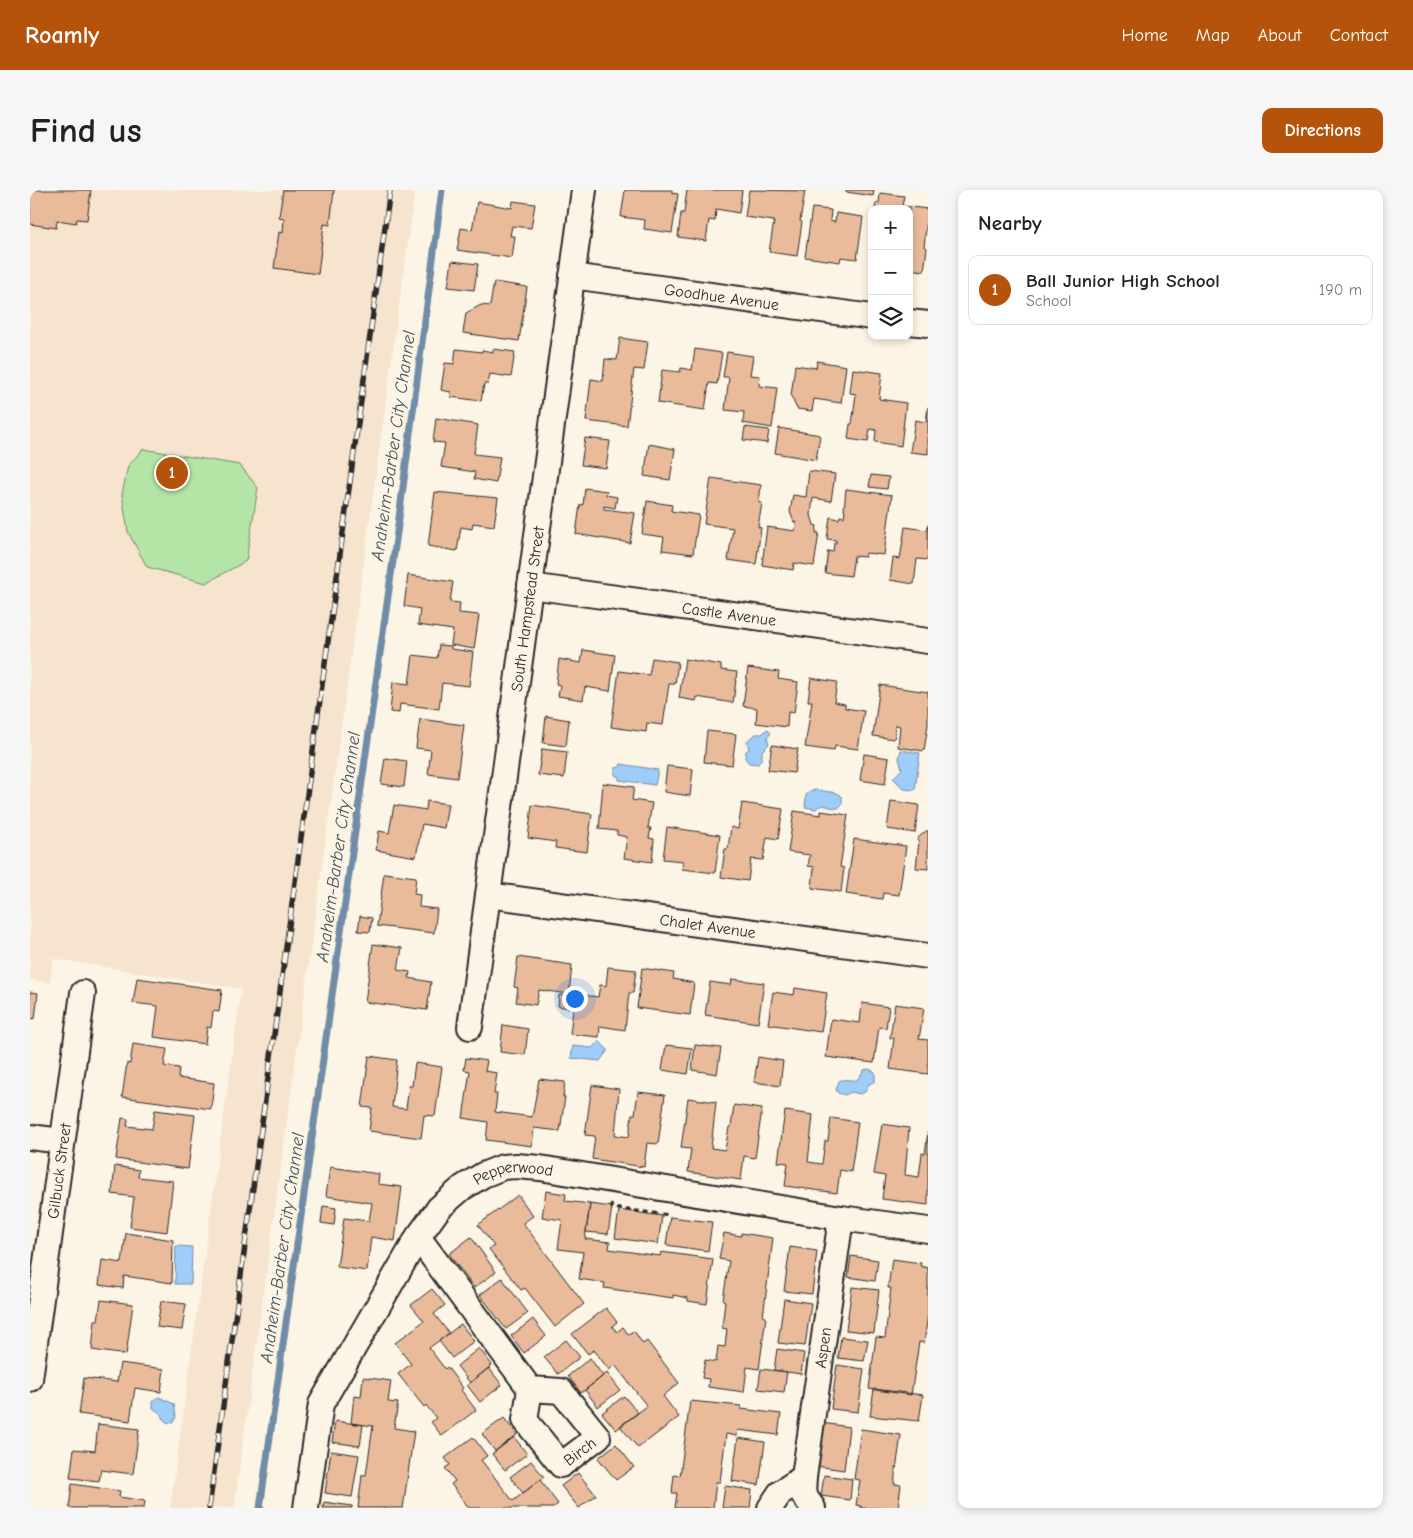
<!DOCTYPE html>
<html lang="en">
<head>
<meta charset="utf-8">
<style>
	body { margin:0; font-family:"Comic Neue",sans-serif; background:#f6f6f6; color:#222 }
	.controls { position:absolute; right:15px; top:15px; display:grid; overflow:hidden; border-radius:10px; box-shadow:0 2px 8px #0003 }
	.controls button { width:45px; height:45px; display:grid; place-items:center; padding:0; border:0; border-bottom:1px solid #e0e0e0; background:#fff; color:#222; font:25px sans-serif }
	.you { position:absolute; left:544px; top:808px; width:18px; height:18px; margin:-12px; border:4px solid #fff; border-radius:50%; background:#1a73e8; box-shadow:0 0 0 8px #1a73e833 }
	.badge { display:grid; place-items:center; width:32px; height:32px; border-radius:50%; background:#b45309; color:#fff; font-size:16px; font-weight:700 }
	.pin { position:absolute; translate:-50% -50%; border:2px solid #fff; box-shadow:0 1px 5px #0006 }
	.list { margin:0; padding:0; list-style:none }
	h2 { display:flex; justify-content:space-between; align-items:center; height:65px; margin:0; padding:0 20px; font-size:21px }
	h2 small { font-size:16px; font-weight:400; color:#767676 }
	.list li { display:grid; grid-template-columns:32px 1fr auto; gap:15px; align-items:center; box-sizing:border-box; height:70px; margin:0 10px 10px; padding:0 10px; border:1px solid #e0e0e0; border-radius:10px }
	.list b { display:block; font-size:19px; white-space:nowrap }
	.list p { margin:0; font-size:16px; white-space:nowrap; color:#767676 }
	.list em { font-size:16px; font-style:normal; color:#767676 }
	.icon { flex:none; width:28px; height:28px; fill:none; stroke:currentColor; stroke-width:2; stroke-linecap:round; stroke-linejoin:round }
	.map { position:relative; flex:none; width:898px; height:1318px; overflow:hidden; border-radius:10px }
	header { display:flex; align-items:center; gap:30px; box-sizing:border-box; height:70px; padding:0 25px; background:#b45309; color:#fff }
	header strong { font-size:24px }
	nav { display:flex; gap:28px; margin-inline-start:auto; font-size:18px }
	.intro { display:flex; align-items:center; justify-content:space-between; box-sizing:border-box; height:120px; padding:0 30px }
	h1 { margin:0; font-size:35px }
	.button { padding:12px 22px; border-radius:10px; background:#b45309; color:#fff; font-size:18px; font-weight:700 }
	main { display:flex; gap:30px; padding:0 30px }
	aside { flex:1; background:#fff; border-radius:10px; box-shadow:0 2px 8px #0003 }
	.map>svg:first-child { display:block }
	.built { fill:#f7e4cf }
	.green { fill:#b4e5a6; stroke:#708868 }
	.water { fill:#9ecdfa; stroke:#708ca7 }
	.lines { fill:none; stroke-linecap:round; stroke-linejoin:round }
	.stream { stroke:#708ca7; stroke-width:7 }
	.building { fill:#eabb9b; stroke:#2b2b2b }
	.minor-casing { stroke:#2b2b2b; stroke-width:28 }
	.path { stroke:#2b2b2b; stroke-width:3; stroke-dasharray:5 4; stroke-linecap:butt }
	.minor { stroke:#fcf5e5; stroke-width:24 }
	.rail-casing { stroke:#2b2b2b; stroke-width:5.5 }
	.rail { stroke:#fcf5e5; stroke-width:4; stroke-dasharray:11; stroke-linecap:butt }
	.labels { text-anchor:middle; stroke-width:5; stroke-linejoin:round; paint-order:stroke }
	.street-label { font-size:16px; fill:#2b2b2b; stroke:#fcf5e5 }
	.water-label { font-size:18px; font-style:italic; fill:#48545f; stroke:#fcf5e5 }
</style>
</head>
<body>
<header>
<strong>Roamly</strong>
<nav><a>Home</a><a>Map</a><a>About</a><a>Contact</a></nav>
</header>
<div class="intro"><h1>Find us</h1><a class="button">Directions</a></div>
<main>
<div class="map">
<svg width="898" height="1318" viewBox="0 0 898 1318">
	<rect width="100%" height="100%" fill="#fcf5e5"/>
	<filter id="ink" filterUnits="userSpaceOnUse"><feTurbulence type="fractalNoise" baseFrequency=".02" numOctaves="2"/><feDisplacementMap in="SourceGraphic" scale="10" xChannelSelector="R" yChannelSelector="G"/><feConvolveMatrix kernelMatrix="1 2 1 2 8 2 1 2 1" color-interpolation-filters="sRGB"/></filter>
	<g filter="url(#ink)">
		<path class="built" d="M0,0H385L204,1318H140L211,799L23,769L20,793L0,790Z"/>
		<path class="green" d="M113,259L210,275L228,298L216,371L176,393L117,377L98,342L92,305L98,276Z"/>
		<path class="water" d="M737,539L741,543L737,548L739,554L732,561V568L728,574L719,573L715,568L716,561L719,559L717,551L726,544H732Z
			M871,560L890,563L885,600L874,599L863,588L872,579L869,568Z
			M591,574L628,580L625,595L589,590V587L585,585V578L590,577Z
			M786,600L807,603L812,607V614L808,618C799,619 793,611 786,619L775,617L776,605L781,601Z
			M569,851L578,860L570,871L541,868L543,856L562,858Z
			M839,879L845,882V891L839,894L835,902L830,904L821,902L815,905L808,903L806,900L809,891C816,888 820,891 827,890L834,880Z
			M146,1056L162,1057L161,1094H145Z
			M129,1207L144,1214L146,1227L143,1232L139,1233L135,1231L131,1224L123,1218V1210Z"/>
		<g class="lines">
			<path class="stream" d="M230,1318L369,328L412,0"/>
		</g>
		<path class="building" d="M0,0H61L57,30L47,29L46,33L27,30L26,38L0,34Z
			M253,0H304L300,35L294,34L288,84L244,78L249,42L253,43L254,28L249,27Z
			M595,0H642V3L648,4L642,43L614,39L615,30L591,27Z
			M657,0H712L709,23L686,19L685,31L679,30L676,51L648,47L651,23H654Z
			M719,0L775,1L770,31L772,32L767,66L739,62L744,31L715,27Z
			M816,0H844L843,6L816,2Z
			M850,3L874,6L872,16L898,19L894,57L897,58L894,81L879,79V19H845L846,13H849Z
			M483,11L505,14L501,38L482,36L480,46H485L482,68L427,60L431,38L442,40L447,12L482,18Z
			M782,18L801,20L800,31L805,32L806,23L833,27L827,69L811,67L810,72L775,67Z
			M422,71L448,74L444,100L418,97Z
			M464,92L497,97L489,151L433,143L436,123L451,115L460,116Z
			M590,148L618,152L614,180L604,179L597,236L556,231L561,189L573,191L575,169L587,170Z
			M426,159L452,162V160L463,162V159L485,162L481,187L460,184L458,194H454L451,211L421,207V202L411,200L415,173L424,174Z
			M665,159L692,163L687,194L679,193L675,220L628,213L632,180L650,182L651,178L662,180Z
			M697,162L723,166L720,185L730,186L729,196L747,198L742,238L713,233L714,222L695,220L699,187H693Z
			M787,171L816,176L811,213L784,209L782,221L767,219L761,206L765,175L786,178Z
			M823,179L852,183L849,209L876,213L871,256L845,252L846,240L840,239L838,252L818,249L820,234H822L826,204L820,203Z
			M898,217V264L880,262L885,230L896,232Z
			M406,228L448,235L444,264L470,267L466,293L444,289L445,282L411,277L415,253L403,252Z
			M715,237L739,240L737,253L713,250Z
			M749,238L790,245L786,270L745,263Z
			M555,248L580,251L576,278L551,275Z
			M619,254L645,259L640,290L614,286Z
			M779,281L805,284L801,311L783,308L781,325L784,335L787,336L786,343H789L784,376L764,373L763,380L732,375L737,337L765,341L766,332H764L760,322L763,305L776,307Z
			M841,285L859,287L857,299L839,297Z
			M681,288L731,295L729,313H732L728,337L731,338L726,374L698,370L703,338L674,334Z
			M555,298L577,301L576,305L587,307L585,318L574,316V319L605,323L600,353L546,344L550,315H553Z
			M816,299L862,305L854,365L836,363L835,367L824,366L821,386L795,383L798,361L803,362L804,353H806V350L797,349L800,327L809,329L810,326L814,327L815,320H814Z
			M405,302L468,308L464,336L443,333L442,339L431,337L427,361L398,356Z
			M617,311L642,315L641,321L669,325L663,364L632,360L634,347L612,344Z
			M898,334V370L887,369L884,394L860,390L863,368L870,369L875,337L897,340Z
			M378,385L423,392L420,412L430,413L429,423L449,425L444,459L421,455L423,440L388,435L390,419L374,416Z
			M409,455L421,456V459L443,462L439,496L412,493L409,519L370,514L369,523L360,522L363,492L379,494L383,465L407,468Z
			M553,460L585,465L580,501L555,497L553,510L528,506L530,495L526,494L529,469L551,473Z
			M622,468L648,472L645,494H639L633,535L617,533L616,542L581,537L589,481L619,485Z
			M655,469L691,475V480L707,482L703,513L667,507L666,511L649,508Z
			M718,478L749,482L748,489L768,492L764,523L758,522L757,537L726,533L727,518L713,516Z
			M781,488L807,492L804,512L815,514V518L834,521L828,559L805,556L804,561L775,557L782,511H778Z
			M850,495L898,502V534L894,561L868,557L870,536L866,535L864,549L843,546Z
			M516,526L539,530L536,556L513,553Z
			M390,529L434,535L427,588L398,584L401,560L386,558Z
			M677,541L706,544L702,575L674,572Z
			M742,555L768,559L764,583L738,580Z
			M512,559L537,562L534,588L508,585Z
			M834,564L859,568L855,594L830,590Z
			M355,568L377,571L374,597L351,594Z
			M637,576L663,579L660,606L634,602Z
			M573,593L604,597L602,610L622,613L618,638H621L619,648L624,649L622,672L594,668L597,647L587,645V641L569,639Z
			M397,611L418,614L414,638L392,634L386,667L346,660L349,641L359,643L364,615L396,620Z
			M861,611L889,615L885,643L857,639Z
			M712,613L753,619L748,649L737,647L733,670L721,669L718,691L691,687L695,659H698L701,637L708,639Z
			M502,615L562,624L557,662L525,658L526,652L498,648Z
			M764,621L791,625V621L818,625L810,677L814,678L811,702L782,698L784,677L778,676L780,665L758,662Z
			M637,637L690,645L685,683L652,679L653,671L633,669Z
			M896,641H898V679L886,678L889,651H887L889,647Z
			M824,649L876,656L869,705L853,703L852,709L816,704Z
			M354,683L386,687L384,704L390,705L389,717L407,719L404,743L347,736Z
			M330,726L342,728L340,742L328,741Z
			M343,754L372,758L368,780L380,782L379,788L401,792L397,820L335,812Z
			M488,767L542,775L539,804L509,800L506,815L486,812L488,798L484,797Z
			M578,777L606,780L603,803H599L595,840L570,836L569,847L540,844L545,804L568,807L570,795L576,796Z
			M612,778L644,783L643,789L664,793L660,825L607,818Z
			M107,788L192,800L189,822L183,821L181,838L177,837L175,854L124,847L128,816L103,813Z
			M702,789L734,793L728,833L675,825L680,792L701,795Z
			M765,798L797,803L791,842L738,834L743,802L764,805Z
			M0,802L8,803L5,829L0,828Z
			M529,805L541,806L539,818L528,816Z
			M832,813L859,817L856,838L849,837L844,873L796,867L801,829L830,833Z
			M865,814L894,818L889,849L898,850V884L860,879L864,848H860Z
			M473,835L498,839L495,865L470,862Z
			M103,854L137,859L134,876L149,878L148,888L184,893L181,919L92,907L97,873L100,874Z
			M636,855L662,858L658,884L632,880Z
			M665,855L691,858L687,884L662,880Z
			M339,866L367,870L362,917L376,919L379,896H382L385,873L412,877L405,926L394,925L391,948L339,941L342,918L332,917Z
			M728,867L753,871L750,896L724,892Z
			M436,868L457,871L455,881L467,883L464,904H467L465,922L502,927L509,889L535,892L533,907H535L530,941L504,938L502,956L456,950L458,932L433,928L440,881L434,880Z
			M562,895L589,899L585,945L599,947L602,924H605L608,902L635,905L628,954L617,953L614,977L562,969L565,946L555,945Z
			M658,908L686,912L681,958L695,960L699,937H701L704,915L732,919L725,968L714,966L711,990L658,982L661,959L651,958Z
			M125,920L165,925L158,979L86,969L92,928L98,929L97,936L122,939Z
			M755,921L783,925L778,972L792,974L795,951H798L801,928L828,932L821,982L810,980L807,1003L755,996L758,973L748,972Z
			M852,934L879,938L875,985L889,987L892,963L895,964L898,941V1015L852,1009L855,986L844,984Z
			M85,976L109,980L108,987L143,991L137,1042L100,1037L104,1007L82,1004Z
			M300,977L349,984L348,994L372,997L365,1051L341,1047L337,1081L307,1077L314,1028L339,1031L342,1013L296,1006Z
			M516,1001L536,1004L535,1011L560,1014L555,1049L580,1052L579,1059L630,1066L631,1062L683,1069L677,1114L658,1111V1108L643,1105V1108L574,1098L575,1093L549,1089L553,1062L528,1059L532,1030L512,1027Z
			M488,1005L503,1026L493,1033L554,1114L525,1137L495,1098L491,1100L459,1059L464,1056L448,1035Z
			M560,1014L582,1017L578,1044L556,1042Z
			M293,1016L306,1018L304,1035L291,1033Z
			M589,1020L632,1026L628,1054L585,1048Z
			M640,1027L682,1032L678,1061L636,1055Z
			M96,1043L143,1050L142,1093L94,1086L93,1098L69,1095L72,1070L92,1073Z
			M694,1043L711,1046V1043L743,1048L733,1127H736L729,1179L717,1177L714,1202L678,1197L679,1189L672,1188L675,1170L686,1172L688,1156L695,1157L697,1139L692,1138L695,1111L693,1110L699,1071L689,1069Z
			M441,1047L466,1082L444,1098L419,1064Z
			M760,1057L787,1061L782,1104L754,1101Z
			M821,1066L848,1070L845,1091L818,1087Z
			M862,1069L891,1073L890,1076L898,1078V1124L894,1153L889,1152L881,1205L839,1199L846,1147L855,1148L861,1098H858Z
			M472,1088L498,1123L476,1139L450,1105Z
			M822,1097L849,1100L844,1143L816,1140Z
			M402,1099L415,1115L404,1124L419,1143L399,1158L415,1179L417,1177L433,1198L431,1200L446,1220L412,1246L401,1232L406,1228L396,1215L394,1217L368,1184L381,1174L365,1153L394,1131L381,1115Z
			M754,1109L781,1113L775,1156L748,1153Z
			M71,1110L103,1114L96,1165L62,1160L65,1130H68Z
			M131,1111L156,1114L152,1140L127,1137Z
			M576,1118L587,1132L582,1136L587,1142L593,1137L598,1144L604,1141L613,1154L617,1151L649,1193L633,1206L649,1227L608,1258L590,1236L617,1216L585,1175L579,1180L564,1160L558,1164L542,1144Z
			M503,1129L516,1146L494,1163L481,1146Z
			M431,1134L444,1151L422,1168L409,1151Z
			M811,1147L838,1150L834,1171L808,1168Z
			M536,1150L550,1167L528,1184L514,1167Z
			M449,1158L462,1175L440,1193L427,1176Z
			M747,1159L774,1163L771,1184L744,1180Z
			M560,1168L573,1186L551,1203L538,1186Z
			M90,1173L134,1179L131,1202L105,1198L100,1231L49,1224L54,1188L87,1192Z
			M807,1175L834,1179L828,1222L801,1219Z
			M459,1178L472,1195L450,1212L437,1195Z
			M731,1179L757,1182L754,1202L728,1199Z
			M577,1183L590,1200L568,1217L555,1200Z
			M333,1187L361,1191L358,1212L368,1213L364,1238L384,1241L373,1318H328L332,1285H336L343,1236L321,1233L324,1206L331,1207Z
			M844,1199L893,1205L889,1231L840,1226Z
			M594,1206L608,1223L586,1240L572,1223Z
			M660,1211L711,1216V1219L751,1224L748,1245L708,1240L707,1246L696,1244L690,1292H686L683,1318H645L647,1303H642L644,1285L650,1286Z
			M474,1228L487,1245L465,1261L452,1244Z
			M305,1231L333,1235L330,1256L302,1252Z
			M792,1233L819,1237L814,1280L786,1276Z
			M68,1234L109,1239L103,1284L71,1280L69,1291L40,1288L44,1259L65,1261Z
			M831,1239L871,1245L864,1294L871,1295L868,1318H831V1316L826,1315L830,1290L824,1289Z
			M443,1247L457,1266L451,1270L483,1311L510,1290L528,1314L523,1318H439L421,1294L425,1291L415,1278L420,1275L415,1268Z
			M484,1247L497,1264L475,1280L462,1264Z
			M708,1248L735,1252L729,1295L702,1291Z
			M586,1254L604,1277L586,1290L568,1268Z
			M301,1261L329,1265L322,1307L295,1303Z
			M501,1271L514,1287L493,1303L480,1287Z
			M548,1283L566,1305L549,1318L531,1296Z
			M794,1285L822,1289L820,1310L791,1306Z
			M42,1294L90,1301L89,1307L115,1311L114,1318H39Z
			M695,1296L722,1300L720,1318H692Z
			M294,1312L322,1316V1318H293Z"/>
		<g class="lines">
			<g class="minor-casing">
				<g id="minor">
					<path id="s1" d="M542,86L842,127"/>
					<path d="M879,132L898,134"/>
					<path id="s2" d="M500,396L898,451"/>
					<path id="s3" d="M458,705L898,766"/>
					<path id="s4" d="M440,837L554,0"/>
					<path d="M0,947L32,951"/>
					<path id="s5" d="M388,1047L500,1199L495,1230L531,1275L568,1247L531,1201L500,1199"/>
					<path id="s6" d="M0,1189L53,803"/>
					<path id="s7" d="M276,1318L291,1214L388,1047L409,1018L432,998L453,985L473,977L486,976L510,978L811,1028L898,1040"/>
					<path d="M740,1318L750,1303L774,1287"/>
					<path id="s8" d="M783,1318L773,1304L774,1287L811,1028"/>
				</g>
			</g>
			<path class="path" d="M581,1014L582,1018L640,1025"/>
			<use href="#minor" class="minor"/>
			<g class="rail-casing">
				<path id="rail" d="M179,1318L360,0"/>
			</g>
			<use href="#rail" class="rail"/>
		</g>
	</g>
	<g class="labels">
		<g class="street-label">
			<text dy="6" stroke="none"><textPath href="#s1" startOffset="151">Goodhue Avenue</textPath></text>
			<text dy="6" stroke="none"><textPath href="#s4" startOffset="422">South Hampstead Street</textPath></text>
			<text dy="6" stroke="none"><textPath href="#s2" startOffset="201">Castle Avenue</textPath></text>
			<text dy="6" stroke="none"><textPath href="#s3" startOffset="222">Chalet Avenue</textPath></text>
			<text dy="6" stroke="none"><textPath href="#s6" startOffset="210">Gilbuck Street</textPath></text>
			<text dy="6" stroke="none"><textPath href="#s7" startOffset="420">Pepperwood</textPath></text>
			<text dy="6" stroke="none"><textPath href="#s8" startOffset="165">Aspen</textPath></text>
			<text dy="6" stroke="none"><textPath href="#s5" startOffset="301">Birch</textPath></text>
		</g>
		<g class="water-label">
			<text transform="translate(363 256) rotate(-82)" y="6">Anaheim-Barber City Channel</text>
			<text transform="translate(308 657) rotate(-82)" y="6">Anaheim-Barber City Channel</text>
			<text transform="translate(252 1058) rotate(-82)" y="6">Anaheim-Barber City Channel</text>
		</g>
	</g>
</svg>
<div class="controls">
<button>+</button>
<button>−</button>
<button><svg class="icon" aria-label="layers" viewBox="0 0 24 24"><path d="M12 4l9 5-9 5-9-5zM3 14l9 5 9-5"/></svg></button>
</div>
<div class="you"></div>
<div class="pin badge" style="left:142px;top:283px">1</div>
</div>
<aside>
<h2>Nearby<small></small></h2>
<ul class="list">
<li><span class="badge">1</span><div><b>Ball Junior High School</b><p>School</p></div><em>190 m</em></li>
</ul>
</aside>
</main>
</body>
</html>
